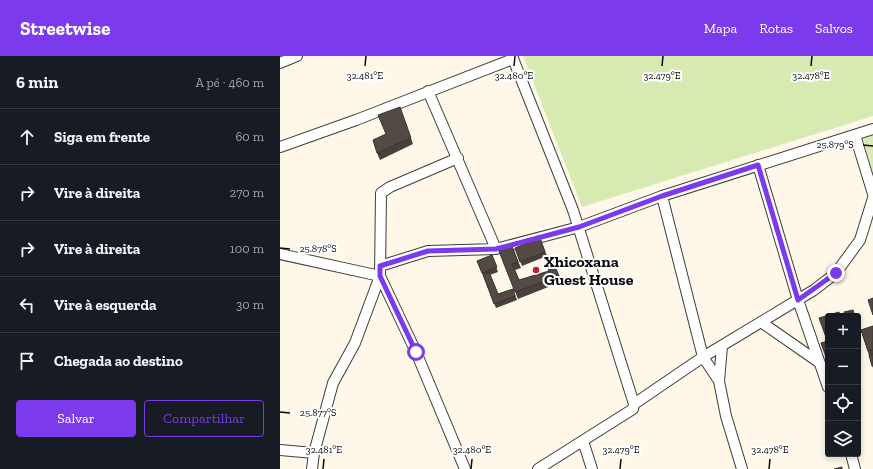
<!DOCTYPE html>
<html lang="pt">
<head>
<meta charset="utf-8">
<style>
	body { margin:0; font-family:"Zilla Slab",serif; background:#242831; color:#f1f3f6 }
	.controls { position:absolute; right:12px; bottom:12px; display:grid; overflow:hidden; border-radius:4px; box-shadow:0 2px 6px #0003 }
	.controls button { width:36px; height:36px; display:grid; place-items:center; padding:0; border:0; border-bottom:1px solid #363941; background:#171b24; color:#f1f3f6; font:20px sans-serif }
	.stop { position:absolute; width:12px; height:12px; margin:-9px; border:3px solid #7c3aed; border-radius:50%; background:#fff }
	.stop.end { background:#7c3aed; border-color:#fff; box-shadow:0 1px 4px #0008 }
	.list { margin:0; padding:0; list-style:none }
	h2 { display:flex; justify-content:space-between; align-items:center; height:52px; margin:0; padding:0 16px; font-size:17px }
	h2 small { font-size:13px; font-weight:400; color:#9ea1a6 }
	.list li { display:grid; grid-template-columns:26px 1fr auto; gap:12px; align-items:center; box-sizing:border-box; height:56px; padding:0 16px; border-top:1px solid #363941 }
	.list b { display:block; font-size:15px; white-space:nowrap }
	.list em { font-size:13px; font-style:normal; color:#9ea1a6 }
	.actions { display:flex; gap:8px; padding:12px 16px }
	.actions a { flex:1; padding:9px 0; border:1px solid #7c3aed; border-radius:4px; text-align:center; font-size:14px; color:#7c3aed }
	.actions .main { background:#7c3aed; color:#fff }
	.icon { flex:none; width:22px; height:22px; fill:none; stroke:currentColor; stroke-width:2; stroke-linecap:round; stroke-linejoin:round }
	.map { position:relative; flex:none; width:593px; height:413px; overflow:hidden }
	header { display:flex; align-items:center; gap:24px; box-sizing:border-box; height:56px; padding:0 20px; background:#7c3aed; color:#fff }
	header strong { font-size:19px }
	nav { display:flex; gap:22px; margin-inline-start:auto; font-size:14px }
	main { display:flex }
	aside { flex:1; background:#171b24 }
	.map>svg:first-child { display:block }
	.green { fill:#d6eab1 }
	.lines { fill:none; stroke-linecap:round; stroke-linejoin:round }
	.minor-casing { stroke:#3d3d3d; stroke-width:12 }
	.minor { stroke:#fff; stroke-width:10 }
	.wall { fill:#47403c }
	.building { fill:#534a46; stroke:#3a3431 }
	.route { stroke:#7c3aed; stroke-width:5 }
	.ticks { fill:none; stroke:#0a0a0a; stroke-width:1.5 }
	.poi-dot { fill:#bf1e3a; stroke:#fff; stroke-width:1.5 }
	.labels { text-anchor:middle; stroke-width:4; stroke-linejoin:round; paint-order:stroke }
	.poi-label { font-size:16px; font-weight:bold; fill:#0a0a0a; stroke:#fff; text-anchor:start }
	.ticks-label { font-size:10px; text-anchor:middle; fill:#0a0a0a; stroke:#fff; stroke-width:4; stroke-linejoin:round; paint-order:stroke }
</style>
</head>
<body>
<header>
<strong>Streetwise</strong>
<nav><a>Mapa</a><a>Rotas</a><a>Salvos</a></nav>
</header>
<main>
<aside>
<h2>6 min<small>A pé · 460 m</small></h2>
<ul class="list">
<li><svg class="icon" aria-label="ahead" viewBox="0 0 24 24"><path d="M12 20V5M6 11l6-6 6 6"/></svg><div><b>Siga em frente</b></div><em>60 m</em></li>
<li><svg class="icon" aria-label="right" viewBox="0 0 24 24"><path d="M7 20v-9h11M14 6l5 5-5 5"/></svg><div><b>Vire à direita</b></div><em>270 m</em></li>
<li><svg class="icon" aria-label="right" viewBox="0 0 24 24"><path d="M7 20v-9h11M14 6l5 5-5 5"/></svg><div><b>Vire à direita</b></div><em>100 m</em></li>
<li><svg class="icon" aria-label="left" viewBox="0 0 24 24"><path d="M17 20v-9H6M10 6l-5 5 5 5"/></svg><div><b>Vire à esquerda</b></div><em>30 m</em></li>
<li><svg class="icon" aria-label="arrive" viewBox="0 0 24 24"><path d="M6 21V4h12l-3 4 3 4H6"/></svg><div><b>Chegada ao destino</b></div></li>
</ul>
<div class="actions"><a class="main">Salvar</a><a>Compartilhar</a></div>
</aside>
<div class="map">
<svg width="593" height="413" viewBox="0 0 593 413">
	<rect width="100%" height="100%" fill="#fff7e8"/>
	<path class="green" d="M243,0H593V60L302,151Z
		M593,79V116L583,82Z"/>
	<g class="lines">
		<g class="minor-casing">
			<path id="minor" d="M232,0L293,154L354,348L353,353L258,413
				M0,7L17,0
				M148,35L216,193
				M575,79L593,138
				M0,91L76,64L233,3
				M478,109L518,244L548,331
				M382,140L423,301L439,325
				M0,198L100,220L136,296L185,413
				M100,210L148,195L216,193L299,171L382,140L593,73
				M481,266L540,307
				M442,290L439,325L446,360L462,413
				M354,348L423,301L534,234L556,217L580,184L593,142
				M303,385L312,413
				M0,394L34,397
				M571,398L575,413
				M32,413L34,397L53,327L75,287L100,220L101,137L110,131L178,102"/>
		</g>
		<use href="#minor" class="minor"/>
	</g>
	<path class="wall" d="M120,51L133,88L100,104L97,97L106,78Z
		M260,182L267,200L242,210L235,192Z
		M232,190L241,212L235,214L239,224L269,215L271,200L281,226L238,243L219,195Z
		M212,199L218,216L210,219L218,238L233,233L237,244L216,252L197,205Z
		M548,260V285H547L539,262Z
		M578,269L580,278H578Z
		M593,270V312L581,274Z
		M548,285V299L545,300L541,287Z"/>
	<path class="building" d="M120,51L131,82L97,97L93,84L106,78L98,59Z
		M260,182L265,196L240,206L235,192Z
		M232,190L238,206L232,208L239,224L269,215L265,203L271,200L279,220L235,236L219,195Z
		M212,199L217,211L202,217L197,205Z
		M209,216L218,238L233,233L235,240L214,248L203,218Z
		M593,242V259L588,244Z
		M573,254L575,260H565L564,256Z
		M559,256L560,260H548V280L546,281L539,262Z
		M593,270V293L588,295L581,274Z
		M548,285V294L544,295L541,287Z
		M593,298V310H592L589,299Z
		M562,411V413H554Z"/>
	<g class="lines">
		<path class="route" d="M136,296L100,220V210L148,195L216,193L299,171L382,140L478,109L518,244L556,217"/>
	</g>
	<path class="ticks" d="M85,10L86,0M234,10L235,0M382,10L383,0M531,10L532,0M583,89L593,90M0,192L10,193M0,356L10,357M43,413L44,403M191,413L192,403M340,413L341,403M489,413L490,403"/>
	<circle class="poi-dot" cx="256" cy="214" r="4"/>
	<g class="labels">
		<g class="poi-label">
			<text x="264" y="211">Xhicoxana<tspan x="264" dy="18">Guest House</tspan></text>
		</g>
	</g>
	<g class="ticks-label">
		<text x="85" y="23">32.481°E</text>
		<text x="234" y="23">32.480°E</text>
		<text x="382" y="23">32.479°E</text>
		<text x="531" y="23">32.478°E</text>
		<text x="555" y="92">25.879°S</text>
		<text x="38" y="196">25.878°S</text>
		<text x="38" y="360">25.877°S</text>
		<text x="44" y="397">32.481°E</text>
		<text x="192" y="397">32.480°E</text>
		<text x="341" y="397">32.479°E</text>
		<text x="490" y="397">32.478°E</text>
	</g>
</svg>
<div class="controls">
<button>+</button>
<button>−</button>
<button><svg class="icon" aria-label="locate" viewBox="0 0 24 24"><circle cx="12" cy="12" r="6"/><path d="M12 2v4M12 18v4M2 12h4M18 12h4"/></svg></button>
<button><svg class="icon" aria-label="layers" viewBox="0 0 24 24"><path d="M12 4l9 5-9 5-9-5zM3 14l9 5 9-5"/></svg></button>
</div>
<div class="stop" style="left:136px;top:296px"></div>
<div class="stop end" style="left:556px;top:217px"></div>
</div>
</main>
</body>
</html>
